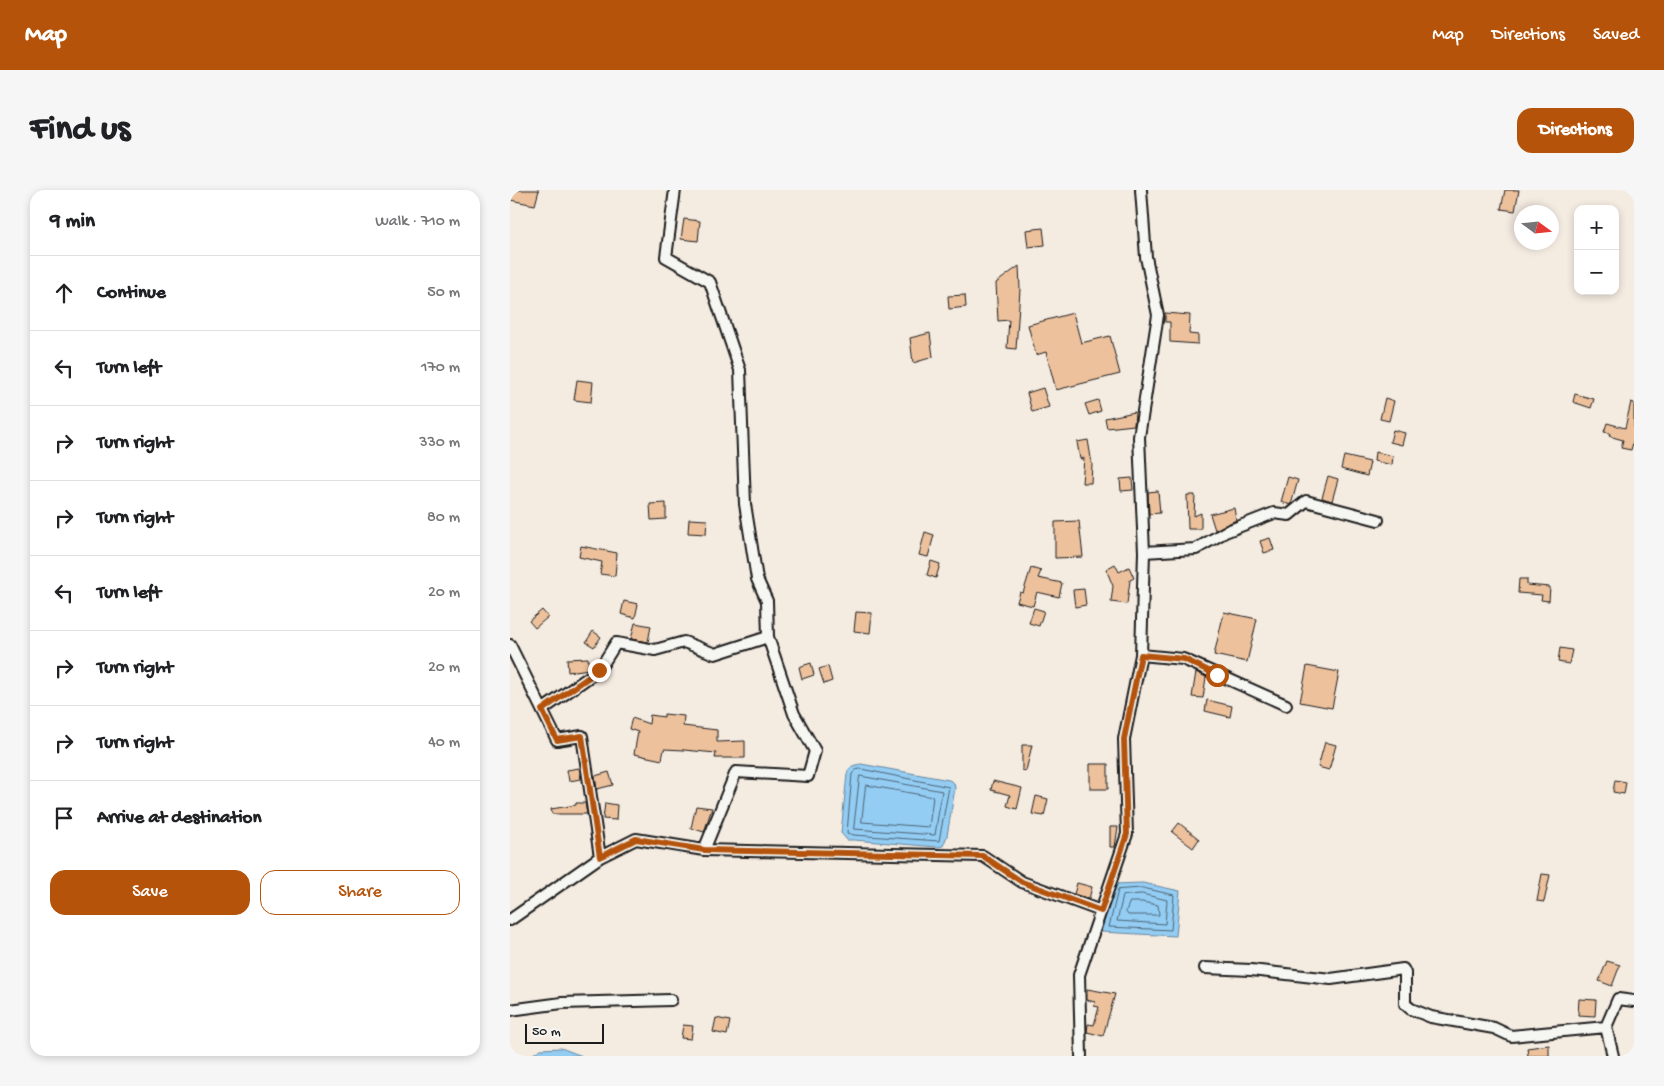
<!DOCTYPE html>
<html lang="en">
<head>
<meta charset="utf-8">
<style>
	body { margin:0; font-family:"Gochi Hand",sans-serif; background:#f6f6f6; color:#202124 }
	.controls { position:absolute; right:15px; top:15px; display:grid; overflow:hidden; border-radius:10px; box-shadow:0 2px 8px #0003 }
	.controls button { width:45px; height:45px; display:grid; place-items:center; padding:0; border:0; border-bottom:1px solid #e0e0e0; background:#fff; color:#202124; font:25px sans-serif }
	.compass { position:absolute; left:1004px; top:15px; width:45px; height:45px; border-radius:50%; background:#fff; box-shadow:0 2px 8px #0003; rotate:105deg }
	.scale { position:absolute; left:15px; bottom:12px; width:79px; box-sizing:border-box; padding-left:5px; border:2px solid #1c1c1c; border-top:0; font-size:14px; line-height:18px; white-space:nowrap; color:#1c1c1c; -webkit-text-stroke:4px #f6f6f2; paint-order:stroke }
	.stop { position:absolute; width:15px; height:15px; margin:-11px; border:4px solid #b45309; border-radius:50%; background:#fff }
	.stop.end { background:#b45309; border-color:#fff; box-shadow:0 1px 5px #0008 }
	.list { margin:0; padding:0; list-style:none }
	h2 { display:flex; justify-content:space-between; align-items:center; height:65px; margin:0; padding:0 20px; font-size:21px }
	h2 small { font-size:16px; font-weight:400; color:#757577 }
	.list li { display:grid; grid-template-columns:32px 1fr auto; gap:15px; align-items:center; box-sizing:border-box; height:75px; padding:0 20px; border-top:1px solid #e0e0e0 }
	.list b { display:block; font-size:19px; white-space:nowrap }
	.list em { font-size:16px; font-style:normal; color:#757577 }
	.actions { display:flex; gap:10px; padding:15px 20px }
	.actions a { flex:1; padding:11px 0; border:1px solid #b45309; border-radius:15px; text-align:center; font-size:18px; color:#b45309 }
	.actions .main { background:#b45309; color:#fff }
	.icon { flex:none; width:28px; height:28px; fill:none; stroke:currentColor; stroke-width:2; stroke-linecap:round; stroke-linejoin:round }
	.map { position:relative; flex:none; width:1124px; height:866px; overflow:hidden; border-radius:15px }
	header { display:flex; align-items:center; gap:30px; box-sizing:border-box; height:70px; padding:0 25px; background:#b45309; color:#fff }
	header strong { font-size:24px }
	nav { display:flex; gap:28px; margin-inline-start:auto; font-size:18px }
	.intro { display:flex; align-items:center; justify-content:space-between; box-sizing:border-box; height:120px; padding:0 30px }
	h1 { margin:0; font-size:35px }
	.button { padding:12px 22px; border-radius:15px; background:#b45309; color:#fff; font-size:18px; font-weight:700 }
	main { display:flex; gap:30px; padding:0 30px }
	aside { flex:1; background:#fff; border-radius:15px; box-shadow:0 2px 8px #0003 }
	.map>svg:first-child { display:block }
	.water { fill:#94cdf4; stroke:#64869e }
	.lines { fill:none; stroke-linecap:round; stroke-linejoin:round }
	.shore { stroke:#4c6372; stroke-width:1 }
	.building { fill:#edc19c; stroke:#1c1c1c }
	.minor-casing { stroke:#1c1c1c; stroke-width:14 }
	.minor { stroke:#f6f6f2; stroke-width:10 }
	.route { stroke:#b45309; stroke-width:6 }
</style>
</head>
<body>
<header>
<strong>Map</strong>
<nav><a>Map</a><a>Directions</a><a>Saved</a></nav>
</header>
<div class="intro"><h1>Find us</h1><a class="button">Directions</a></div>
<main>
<aside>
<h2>9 min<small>Walk · 710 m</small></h2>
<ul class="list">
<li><svg class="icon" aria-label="ahead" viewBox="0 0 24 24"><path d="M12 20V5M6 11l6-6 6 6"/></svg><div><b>Continue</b></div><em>50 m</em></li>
<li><svg class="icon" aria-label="left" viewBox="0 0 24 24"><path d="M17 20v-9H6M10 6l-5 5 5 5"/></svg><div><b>Turn left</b></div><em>170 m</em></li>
<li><svg class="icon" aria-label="right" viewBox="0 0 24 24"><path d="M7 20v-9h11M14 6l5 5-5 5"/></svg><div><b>Turn right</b></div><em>330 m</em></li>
<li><svg class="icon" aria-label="right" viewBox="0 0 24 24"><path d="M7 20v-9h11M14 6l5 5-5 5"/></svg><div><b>Turn right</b></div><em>80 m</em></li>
<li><svg class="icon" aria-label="left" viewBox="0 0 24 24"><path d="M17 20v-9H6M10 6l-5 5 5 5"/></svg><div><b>Turn left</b></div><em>20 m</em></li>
<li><svg class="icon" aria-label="right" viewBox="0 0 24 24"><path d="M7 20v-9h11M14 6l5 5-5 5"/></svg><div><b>Turn right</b></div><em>20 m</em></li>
<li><svg class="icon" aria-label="right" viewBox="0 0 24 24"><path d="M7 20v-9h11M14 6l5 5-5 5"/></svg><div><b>Turn right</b></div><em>40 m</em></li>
<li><svg class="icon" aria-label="arrive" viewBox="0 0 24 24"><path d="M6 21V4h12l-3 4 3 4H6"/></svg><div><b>Arrive at destination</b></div></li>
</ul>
<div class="actions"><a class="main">Save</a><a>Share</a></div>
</aside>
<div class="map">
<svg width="1124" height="866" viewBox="0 0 1124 866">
	<rect width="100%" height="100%" fill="#f4ebe1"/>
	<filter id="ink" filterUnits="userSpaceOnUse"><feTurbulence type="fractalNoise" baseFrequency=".02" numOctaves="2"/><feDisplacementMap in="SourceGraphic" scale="10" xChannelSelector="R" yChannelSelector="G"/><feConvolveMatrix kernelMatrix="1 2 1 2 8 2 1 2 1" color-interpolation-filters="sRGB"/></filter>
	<g filter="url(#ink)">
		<path class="water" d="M351,574L439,590L444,593L445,598L437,646L433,656L427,657L344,650H337L331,643L337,584C339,576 344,575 351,574Z
			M633,693L670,701L666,746L591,742L604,694Z
			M51,858L72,866H20L31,859Z"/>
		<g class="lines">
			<path class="shore" d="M351,579L439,597L429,651L344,645L337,643L342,584L346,580Z
				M350,586L432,601L425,645L344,639Z
				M356,595L423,607L419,637L352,632Z
				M633,698L664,705L661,740L599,737L608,700Z
				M632,704L657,710L655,734L607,731L613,706Z
				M620,712H632L648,715L649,725H618L616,722Z"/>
		</g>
		<path class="building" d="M2,0H29L25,15L0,10Z
			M995,0H1009L1005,21L991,19Z
			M174,29L190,31L188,51L171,49Z
			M533,38L535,55L518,57L516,40Z
			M509,76L510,99L506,159L497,158L499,130L488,131L486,93Z
			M455,105L456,117L439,119L438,106Z
			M563,123L571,153L600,146L610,184L546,200L536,162L526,165L518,135Z
			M655,123L680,125L679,144L688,145V154L660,152V132H655Z
			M420,143L423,167L403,173L400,148Z
			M67,190L83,192L81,212L64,210Z
			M533,198L539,217L522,222L517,203Z
			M1065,204L1084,209L1081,218L1063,212Z
			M875,208L884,211L879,231L870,229Z
			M588,210L591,221L579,225L575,214Z
			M1121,212L1124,213V249L1121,260L1111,258L1113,250L1099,246L1100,243L1094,242L1097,233L1115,238Z
			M625,222L624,235L597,238L595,228Z
			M883,240L895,243L892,255L880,252Z
			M578,250L582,274L581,293H572L574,268L570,269L567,252Z
			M865,262L883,266L882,275L864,271Z
			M834,266L860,272L857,286L831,279Z
			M818,286L828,289L822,311L812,308Z
			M778,287L788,290L781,315L771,312Z
			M622,288L623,300L611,301L610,289Z
			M648,301L650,323L639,324L638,302Z
			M677,305H685L684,326L691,323V339H678Z
			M156,313V329L141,330L140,314Z
			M724,318L726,330L705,340L700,324Z
			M179,329L197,330L196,344L178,343Z
			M569,331L573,367L545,368V332Z
			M415,342L424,345L418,367L409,365Z
			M760,348L764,360L754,363L750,351Z
			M71,356L107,363L105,386L90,384L92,372L69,367Z
			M421,371L430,374L426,388L417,385Z
			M605,374L609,382L619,377L624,388L620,390L617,414L601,412L603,396L596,379Z
			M521,378L531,381L528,388L552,393L549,407L527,402L523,416L507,412L510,402L513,403Z
			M1009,389H1017V395L1040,397L1039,411L1031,410L1032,405L1008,403Z
			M574,399L576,415L565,417L563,400Z
			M114,411L128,414L125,428L111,424Z
			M524,418L534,421L529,436L519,433Z
			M32,420L38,427L25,438L19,431Z
			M346,422L362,423L360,443L344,441Z
			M714,422L747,429L737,472L704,465Z
			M125,433L141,436L138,452L121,449Z
			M83,441L91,447L84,457L76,452Z
			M1050,458L1062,460L1059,474L1048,472Z
			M78,468L79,479L58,482L57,469Z
			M301,473L304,485L292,489L289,477Z
			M318,476L322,491L314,494L309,479Z
			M797,476L829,482L822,518L790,512Z
			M686,482L696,487L693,508L682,507Z
			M697,510L722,516L720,527L695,521Z
			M154,524L174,526L173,536L207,540V552L235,551V568H205L206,563L174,560L154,559L152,570L124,564L128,542L119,539L122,528L139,534L140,525L154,527Z
			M815,552L826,555L819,580L808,577Z
			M512,555H522L516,581L512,580Z
			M580,574H598V599H580Z
			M69,578L71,589L59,591L57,580Z
			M99,582L103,595L87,599L85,586Z
			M1105,590L1116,592L1114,604L1103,602Z
			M483,591L512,598L507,619L497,616L500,605L481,600Z
			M526,606L538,609L534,626L522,624Z
			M66,613H75L77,624H42L41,619L66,615Z
			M95,613L107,615L106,630L93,629Z
			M186,616L202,618L194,642L181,638Z
			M669,633L689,649L683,658L662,642Z
			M600,637H608L605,657H600Z
			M1032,684L1040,685L1034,712L1027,711Z
			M567,693L582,697L579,709L564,704Z
			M1097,771L1110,775L1102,796L1089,791Z
			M577,799L605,804L593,846L577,842L578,834L584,835L589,817L584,816L585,812L577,810Z
			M1069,809L1086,810L1085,826L1068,825Z
			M206,828L220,831L217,845L203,842Z
			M173,835L183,836L181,849L171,848Z
			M1039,855V866H1018L1017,858Z"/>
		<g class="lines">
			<g class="minor-casing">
				<path id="minor" d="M165,0L156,67L200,92L230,180L235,314L247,389L257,411L258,447L284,524L305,561L298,586L226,582L194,660
					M634,362L686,359L715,342L764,323L779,325L796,311L868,330
					M0,455L47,550L72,546L90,667
					M631,465L673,469L776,515
					M32,520L89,480L106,453L145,460L174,452L205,464L258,447
					M0,730L90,667L126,649L194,660L473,666L512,692L591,721
					M695,778L741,780L821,789L893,779L895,783V814L901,819L921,827L984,838L1001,846L1096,837L1103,866
					M0,820L52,813L161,810
					M1096,837L1108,809L1124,811
					M571,866L569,785L617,644L614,549L631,465L634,362L629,247L648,125L636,67L631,0"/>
			</g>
			<use href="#minor" class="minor"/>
		</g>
	</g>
	<g class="lines" filter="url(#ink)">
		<path class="route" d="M89,480L32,520L47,550L72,546L90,667L126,649L194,660L473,666L512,692L591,721L617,644L614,549L631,465L674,469L707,485"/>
	</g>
</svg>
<div class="controls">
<button>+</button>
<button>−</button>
</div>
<svg class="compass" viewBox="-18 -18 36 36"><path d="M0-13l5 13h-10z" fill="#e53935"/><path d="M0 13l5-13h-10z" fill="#757577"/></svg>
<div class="scale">50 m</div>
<div class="stop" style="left:707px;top:485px"></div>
<div class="stop end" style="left:89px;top:480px"></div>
</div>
</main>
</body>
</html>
